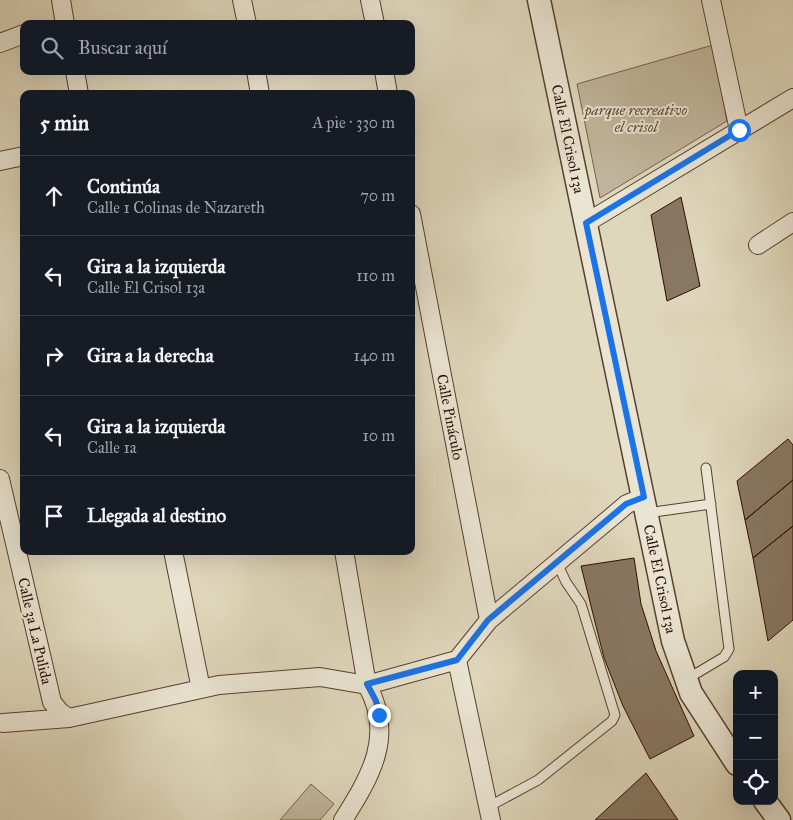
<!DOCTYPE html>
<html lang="es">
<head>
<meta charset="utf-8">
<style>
	body { margin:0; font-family:"IM FELL Great Primer",serif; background:#20242c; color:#f1f3f6 }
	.controls { position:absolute; right:15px; bottom:15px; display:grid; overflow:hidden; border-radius:10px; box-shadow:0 5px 20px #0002 }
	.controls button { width:45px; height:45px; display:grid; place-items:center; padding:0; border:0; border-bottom:1px solid #363941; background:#171b24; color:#f1f3f6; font:25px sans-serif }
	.stop { position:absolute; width:15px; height:15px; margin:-11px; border:4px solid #1a73e8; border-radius:50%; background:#fff }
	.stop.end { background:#1a73e8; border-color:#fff; box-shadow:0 1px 5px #0008 }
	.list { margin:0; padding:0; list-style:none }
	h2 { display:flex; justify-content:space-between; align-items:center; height:65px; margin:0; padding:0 20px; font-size:21px }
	h2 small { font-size:16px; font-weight:400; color:#9ea1a6 }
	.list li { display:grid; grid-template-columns:32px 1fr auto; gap:15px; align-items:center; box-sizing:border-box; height:80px; padding:0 20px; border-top:1px solid #363941 }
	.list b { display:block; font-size:19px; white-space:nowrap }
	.list p { margin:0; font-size:16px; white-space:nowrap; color:#9ea1a6 }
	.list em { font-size:16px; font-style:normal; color:#9ea1a6 }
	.icon { flex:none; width:28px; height:28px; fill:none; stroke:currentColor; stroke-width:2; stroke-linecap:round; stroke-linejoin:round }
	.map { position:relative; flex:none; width:793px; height:820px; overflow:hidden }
	.search { position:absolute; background:#171b24; box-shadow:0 5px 20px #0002; left:20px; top:20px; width:395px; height:55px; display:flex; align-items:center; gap:12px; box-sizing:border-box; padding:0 18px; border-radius:10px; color:#9ea1a6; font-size:19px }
	.panel { position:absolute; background:#171b24; box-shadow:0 5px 20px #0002; left:20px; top:90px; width:395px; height:465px; border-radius:10px }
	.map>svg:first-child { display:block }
	.green { fill:#c0b59c; stroke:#75624e }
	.building { fill:#887762; stroke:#2a0e00 }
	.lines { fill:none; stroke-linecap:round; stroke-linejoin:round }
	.service-casing { stroke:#57402f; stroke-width:11 }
	.minor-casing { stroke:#57402f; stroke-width:20 }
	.tertiary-casing { stroke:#57402f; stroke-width:25 }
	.service { stroke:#eae5d3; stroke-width:9 }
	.minor { stroke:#eae5d3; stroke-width:18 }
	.tertiary { stroke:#eae5d3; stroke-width:22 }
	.route { stroke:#1a73e8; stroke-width:6 }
	.labels { text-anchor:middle; stroke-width:4; stroke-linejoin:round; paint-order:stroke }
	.park-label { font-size:15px; font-style:italic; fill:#5e4837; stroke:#eae5d3 }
	.street-label { font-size:15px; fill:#2a0e00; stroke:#eae5d3 }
</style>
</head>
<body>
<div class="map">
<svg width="793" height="820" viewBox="0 0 793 820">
	<rect width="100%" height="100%" fill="#dfd7bc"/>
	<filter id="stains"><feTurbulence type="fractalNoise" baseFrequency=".004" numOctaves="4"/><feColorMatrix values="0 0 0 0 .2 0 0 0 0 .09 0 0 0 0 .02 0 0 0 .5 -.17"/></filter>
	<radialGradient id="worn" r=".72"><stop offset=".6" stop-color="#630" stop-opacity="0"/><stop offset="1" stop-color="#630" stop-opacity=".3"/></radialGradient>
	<path class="green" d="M713,45L727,121L600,198L577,84Z
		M311,784L334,804L320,820H280Z"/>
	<path class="building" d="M681,197L700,286L667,301L651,215Z
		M788,439L793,445V480L745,520L737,481Z
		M793,480V526L753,558L745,520Z
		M793,526V620L768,641L753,558Z
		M634,558L641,604L656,651L694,736L650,759L623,706L604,658L581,566Z
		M646,773L678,820H595Z"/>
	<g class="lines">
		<g class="service-casing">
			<path id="service" d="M647,513L711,504
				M687,679L724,657L729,649L706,468
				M488,807L538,780L612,721L615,715L581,604L566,582L557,563"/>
		</g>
		<g class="minor-casing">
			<path id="minor" d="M61,0L65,24
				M242,0L247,24
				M370,0L375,24
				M711,0L739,130
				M0,43L24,34
				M75,71L79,94
				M256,71L260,94
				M384,71L388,94
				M0,161L24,156
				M411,214L489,620
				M586,223L793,98
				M758,245L793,222
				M0,479L52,702L60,712L69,718
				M173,551L201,689
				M457,660L491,820
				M3,723L69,718L219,685L320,677L367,685L457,660L489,620L627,504L644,497
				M343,820C371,776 395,735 367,685L344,551"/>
		</g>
		<g class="tertiary-casing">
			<path id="tertiary" d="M539,0L673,641L691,693L737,764
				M765,801L779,820"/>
		</g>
		<use href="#service" class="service"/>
		<use href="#minor" class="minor"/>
		<use href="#tertiary" class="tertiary"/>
	</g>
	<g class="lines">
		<path class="route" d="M379,715L376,701L367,684L457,660L488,620L626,504L644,497L586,223L739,130"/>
	</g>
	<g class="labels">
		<g class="park-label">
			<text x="636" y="115">parque recreativo<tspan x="636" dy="17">el crisol</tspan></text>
		</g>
		<g class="street-label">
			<text transform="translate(568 139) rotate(78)" y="5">Calle El Crisol 13a</text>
			<text transform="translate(450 417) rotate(79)" y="5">Calle Pináculo</text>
			<text transform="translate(660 579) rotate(78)" y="5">Calle El Crisol 13a</text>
			<text transform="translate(35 631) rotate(77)" y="5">Calle 3a La Pulida</text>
		</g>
	</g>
	<rect width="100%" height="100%" filter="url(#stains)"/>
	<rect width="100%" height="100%" fill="url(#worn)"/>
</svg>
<div class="controls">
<button>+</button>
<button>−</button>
<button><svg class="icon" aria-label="locate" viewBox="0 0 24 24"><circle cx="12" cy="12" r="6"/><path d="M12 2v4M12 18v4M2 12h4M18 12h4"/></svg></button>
</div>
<div class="stop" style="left:739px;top:130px"></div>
<div class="stop end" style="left:379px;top:715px"></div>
<div class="search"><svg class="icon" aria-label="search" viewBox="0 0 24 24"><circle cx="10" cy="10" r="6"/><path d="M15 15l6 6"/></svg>Buscar aquí</div>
<section class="panel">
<h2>5 min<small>A pie · 330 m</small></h2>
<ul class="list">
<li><svg class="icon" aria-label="ahead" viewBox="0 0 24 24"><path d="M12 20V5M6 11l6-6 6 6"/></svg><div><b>Continúa</b><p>Calle 1 Colinas de Nazareth</p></div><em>70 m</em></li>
<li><svg class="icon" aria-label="left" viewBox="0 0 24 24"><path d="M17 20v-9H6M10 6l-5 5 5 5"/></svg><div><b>Gira a la izquierda</b><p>Calle El Crisol 13a</p></div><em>110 m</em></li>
<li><svg class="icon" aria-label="right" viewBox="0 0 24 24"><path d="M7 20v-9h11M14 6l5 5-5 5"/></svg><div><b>Gira a la derecha</b></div><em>140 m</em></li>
<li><svg class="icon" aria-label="left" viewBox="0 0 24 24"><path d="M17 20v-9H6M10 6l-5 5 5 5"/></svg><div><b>Gira a la izquierda</b><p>Calle 1a</p></div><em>10 m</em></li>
<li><svg class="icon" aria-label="arrive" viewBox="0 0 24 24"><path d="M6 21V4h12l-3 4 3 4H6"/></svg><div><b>Llegada al destino</b></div></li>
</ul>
</section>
</div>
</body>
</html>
